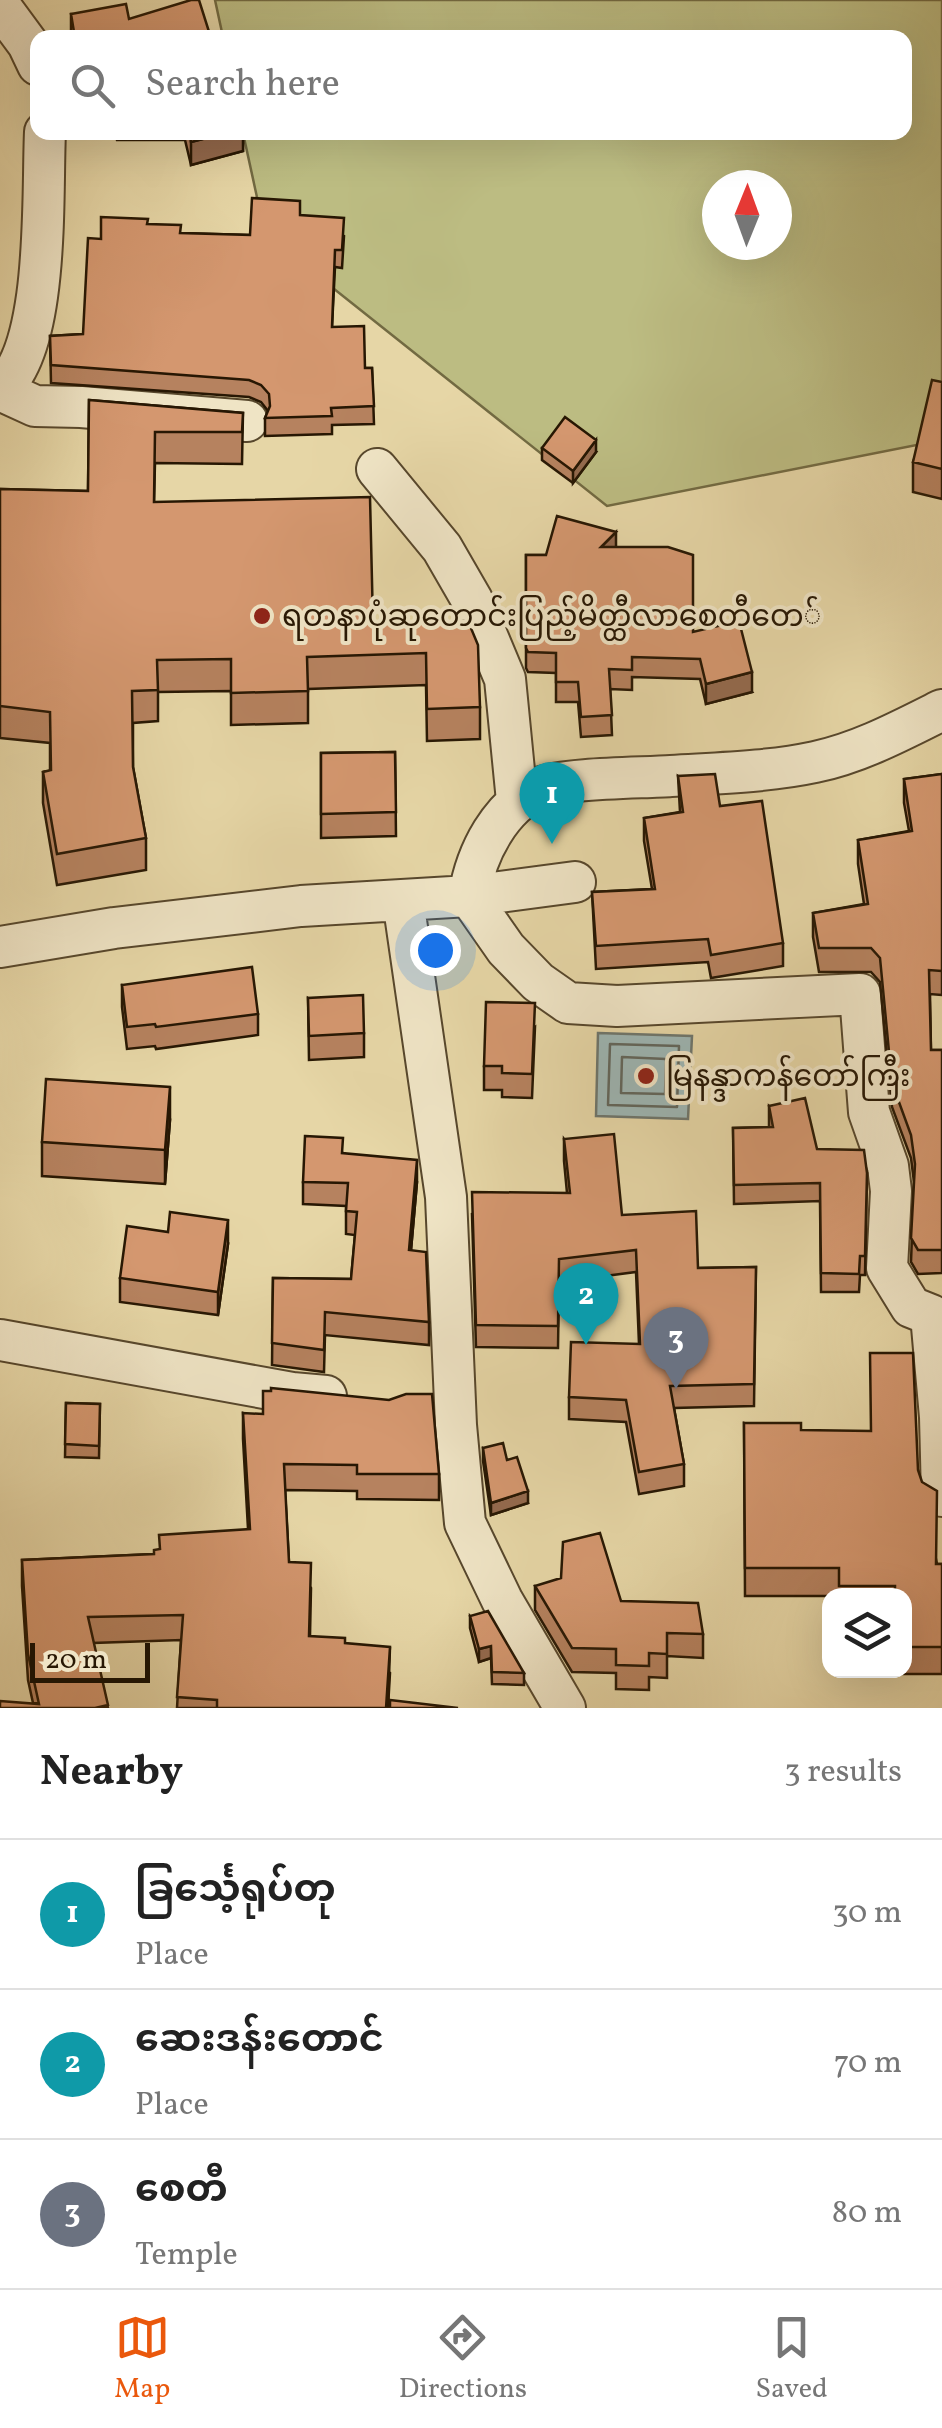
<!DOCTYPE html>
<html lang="en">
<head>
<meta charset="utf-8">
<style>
	body { margin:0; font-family:Vollkorn,"Noto Sans Myanmar",serif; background:#f6f6f6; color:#222 }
	.controls { position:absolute; right:30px; bottom:30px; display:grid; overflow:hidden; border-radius:20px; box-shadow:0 10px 40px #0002 }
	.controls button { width:90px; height:90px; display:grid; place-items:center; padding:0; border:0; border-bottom:2px solid #e0e0e0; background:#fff; color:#222; font:50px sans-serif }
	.compass { position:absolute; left:702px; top:170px; width:90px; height:90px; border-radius:50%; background:#fff; box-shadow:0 10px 40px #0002; rotate:1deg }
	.scale { position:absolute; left:30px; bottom:25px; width:120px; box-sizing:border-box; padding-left:10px; border:5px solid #271703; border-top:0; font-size:28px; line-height:35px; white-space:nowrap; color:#271703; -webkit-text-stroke:8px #efe4c5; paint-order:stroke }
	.you { position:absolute; left:435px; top:950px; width:35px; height:35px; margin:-25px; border:8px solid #fff; border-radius:50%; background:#1a73e8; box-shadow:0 0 0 15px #1a73e833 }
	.badge { display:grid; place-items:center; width:65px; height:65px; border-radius:50%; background:#ea580c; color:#fff; font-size:32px; font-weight:700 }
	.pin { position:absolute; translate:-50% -82px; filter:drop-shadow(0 2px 5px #0008) }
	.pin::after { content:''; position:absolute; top:52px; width:35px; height:30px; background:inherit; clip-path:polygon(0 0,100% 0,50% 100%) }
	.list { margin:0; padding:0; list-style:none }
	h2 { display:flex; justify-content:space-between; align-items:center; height:130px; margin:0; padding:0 40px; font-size:42px }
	h2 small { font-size:32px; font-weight:400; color:#767676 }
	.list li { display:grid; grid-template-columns:65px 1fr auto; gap:30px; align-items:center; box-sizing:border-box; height:150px; padding:0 40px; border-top:2px solid #e0e0e0 }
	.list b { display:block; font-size:38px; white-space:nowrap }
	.list p { margin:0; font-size:32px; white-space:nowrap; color:#767676 }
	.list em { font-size:32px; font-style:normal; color:#767676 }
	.icon { flex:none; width:55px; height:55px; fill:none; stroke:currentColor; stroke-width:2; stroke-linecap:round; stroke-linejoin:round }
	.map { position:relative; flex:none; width:942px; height:1708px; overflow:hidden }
	.search { position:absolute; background:#fff; box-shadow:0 10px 40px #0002; left:30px; right:30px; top:30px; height:110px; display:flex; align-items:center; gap:25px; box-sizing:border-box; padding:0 35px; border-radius:20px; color:#767676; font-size:38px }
	.sheet { height:580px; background:#fff }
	nav { display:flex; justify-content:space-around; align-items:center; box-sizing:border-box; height:140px; border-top:2px solid #e0e0e0; background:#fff; font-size:28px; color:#767676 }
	nav a { display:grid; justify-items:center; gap:5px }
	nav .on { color:#ea580c }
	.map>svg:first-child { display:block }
	.green { fill:#bcbc82; stroke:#726a42; stroke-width:2.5; fill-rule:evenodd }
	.water { fill:#9db6b4; stroke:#6e766d; stroke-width:2.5 }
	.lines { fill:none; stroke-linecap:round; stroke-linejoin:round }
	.shore { stroke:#62665c; stroke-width:2.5 }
	.minor-casing { stroke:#57472c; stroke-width:44 }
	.minor { stroke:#efe4c5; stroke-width:40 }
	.wall { fill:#b6825f; stroke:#271703; stroke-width:2.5 }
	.shaded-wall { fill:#946a4e; stroke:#271703; stroke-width:2.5 }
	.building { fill:#d4976f; stroke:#271703; stroke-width:2.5 }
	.poi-dot { fill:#8f2418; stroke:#efe4c5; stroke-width:4 }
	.labels { text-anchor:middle; stroke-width:8; stroke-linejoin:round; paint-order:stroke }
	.poi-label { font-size:30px; fill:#271703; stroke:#efe4c5; text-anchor:start }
</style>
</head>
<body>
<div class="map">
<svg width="942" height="1708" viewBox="0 0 942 1708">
	<rect width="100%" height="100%" fill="#e6d6a6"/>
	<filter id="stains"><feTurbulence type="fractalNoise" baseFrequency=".002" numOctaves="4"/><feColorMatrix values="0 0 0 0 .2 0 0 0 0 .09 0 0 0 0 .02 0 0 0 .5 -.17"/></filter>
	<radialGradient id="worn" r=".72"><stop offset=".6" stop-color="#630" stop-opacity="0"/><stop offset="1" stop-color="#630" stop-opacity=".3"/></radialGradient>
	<path class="green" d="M215,0H942V440L607,506L265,234L243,133L904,132V38L223,37ZM717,185H777V245H717Z"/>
	<path class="water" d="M598,1033L692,1036L688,1119L596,1116Z"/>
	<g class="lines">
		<path class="shore" d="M610,1044L679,1046L677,1107L608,1105Z
			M622,1057L666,1059L665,1094L621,1093Z"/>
		<g class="minor-casing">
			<path id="minor" d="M0,6L28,44L38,65
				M0,389C50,350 42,194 45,132
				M0,390L35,406L81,407L247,421
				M377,469L442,548L472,600L505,679L517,801
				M942,710C902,730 859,753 815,762C768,772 719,773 671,776C643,778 564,778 542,787C500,805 476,853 469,896L506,949L538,982L568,1003L617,1006L860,994L869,1112L888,1166L891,1191L887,1268L911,1307L931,1315L940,1417L942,1496
				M403,900L446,1197L456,1425L465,1523L502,1600L565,1708
				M0,947L114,928L301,906L469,896L575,882
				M0,1340L292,1393L326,1396"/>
		</g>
		<use href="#minor" class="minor"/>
	</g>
	<path class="wall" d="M71,14L129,19L211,38H71Z
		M116,132H243V151L191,165L185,140H117Z
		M300,215L344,236L342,268L335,267L332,327L365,368H372L374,424L332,425V434L265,436V418L268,411L261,402L249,397L51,383L50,336L83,334L101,239L147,224L180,233L250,235Z
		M942,382V499L913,492V462Z
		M89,400L243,413L242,464L155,463L154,502L373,623L468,621L480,707V739L427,741L426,685L308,689V723L231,725V691L158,692V721L133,723V767L146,838V870L57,885L43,803V772L50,770V743L0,738V489L88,491Z
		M542,448L596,452L573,483L542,460Z
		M616,547L693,632L752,692L706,704L700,679L632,677V690L610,689L612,735L581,737L578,702H556V673L528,672L526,668V555H546Z
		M395,752L396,836L321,838V753Z
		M942,774V995L930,994L931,1050H942V1273L918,1274L911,1262L914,1182L911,1158L892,1107L880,982L871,972H819L813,937V913L864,904L858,864V840L909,831L904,803V779Z
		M678,776L720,806L783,943V966L711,978L708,962L596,969L592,892L652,889L644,841V818L680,812Z
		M122,985L258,1014V1035L156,1049L155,1046L127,1049L122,1007Z
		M308,998L364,1033V1057L309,1060Z
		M535,1027L532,1098L502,1097V1090H484V1066Z
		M769,1106L817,1149L867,1173L865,1275H860L859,1292H821L820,1201L734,1204L733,1128L769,1127Z
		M170,1120L165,1184L42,1176V1142Z
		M564,1139L622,1215L698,1268L756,1267L754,1406L674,1408L684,1464V1486L639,1494L626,1422L569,1419V1397L639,1344L636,1272L559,1282L558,1348L476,1347L472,1214L567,1193L564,1161Z
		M343,1153L417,1182L411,1250L429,1322V1345L325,1335L324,1372L272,1365L273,1278L351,1279L355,1235L346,1234V1206L303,1204V1182Z
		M228,1244L218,1315L120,1302V1278Z
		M66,1403L100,1404L99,1458L65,1457Z
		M243,1413L439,1474V1500L357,1499V1491L285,1490L289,1562L311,1588L310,1636L345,1643L390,1673L388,1708H177L181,1640L93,1643L108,1708L33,1703L28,1680L22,1586V1560L154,1554L248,1529L243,1439Z
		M744,1423L918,1470L937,1564H942V1674H895V1670H904V1596H745Z
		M483,1448L507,1460L528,1503L491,1515L483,1461Z
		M535,1586L621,1601L703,1634V1658L667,1656V1678L649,1677V1690L616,1689V1673L572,1672L535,1610Z
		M470,1616L524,1673V1685L492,1684L491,1658L479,1662L470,1628Z"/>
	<path class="shaded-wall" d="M230,132H243V151L191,165V142Z
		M596,440V452L573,483V471Z
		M616,532V552L601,547Z
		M752,672V692L706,704V684Z
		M170,1087V1120L165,1184V1150Z
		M417,1160V1182L409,1273V1250Z
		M228,1220V1244L218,1315V1292Z
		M528,1491V1503L491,1515V1503Z
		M491,1646V1658L479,1662V1649Z
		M390,1647L388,1708H386Z"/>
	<path class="building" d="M191,0H199L211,38H75L71,14L126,4L129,19Z
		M189,132H230L191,142Z
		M252,198L300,201V215L344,218L342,250H335L332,327L364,326L365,368H372L374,406L331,408L332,416L265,418L270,406L269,394L261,385L249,380L51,365L50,336L83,334L88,238L101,239V217L148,219L147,224L181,225L180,233L250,235Z
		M932,380L942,382V469L913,462Z
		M89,400L243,413L242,432H155L154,502L370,497L373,623L468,621L478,645L480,707L427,709L426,653L307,657L308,691L231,693V659L157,660L158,690L132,691L133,767L146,838L57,854L43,772L51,770L50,712L0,706V489L88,491Z
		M565,417L596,440L573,471L542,448Z
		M557,516L616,532L601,547H668L693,555V632L739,621L752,672L706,684L700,659L632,657V670L609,669L612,715L581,717L578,682H556V653L528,652L526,648V555H546Z
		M395,752L396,812L321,814V753Z
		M715,774L720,806L762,801L783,943L711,955L708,939L596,946L592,892L655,889L644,818L683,812L678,776Z
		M942,774V971L929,970L931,1050H942V1250H918L911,1238L915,1164L911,1135L892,1083L880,958L871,948H819L813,913L868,904L858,840L912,831L904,779Z
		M252,967L258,1014L156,1027L155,1024L127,1027L122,985Z
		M363,995L364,1033L309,1036L308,998Z
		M486,1002L535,1003L532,1074L502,1073V1066H484Z
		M46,1079L170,1087L165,1150L42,1142Z
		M805,1098L817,1149L864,1150L867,1173L865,1256H860L859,1274L821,1273L820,1183L734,1185L733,1128L773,1127L769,1106Z
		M614,1134L622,1215L696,1211L698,1268L756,1267L754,1384L670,1386L684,1464L639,1472L626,1400L569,1397L571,1342L640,1344L636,1250L559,1259L558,1326L476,1325L472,1192L570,1193L564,1139Z
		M305,1136L343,1138L342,1153L417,1160L409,1250L426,1252L429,1322L325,1312L324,1350L272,1343L273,1278L351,1279L357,1212L346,1211L348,1183L303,1182Z
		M170,1212L228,1220L218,1292L120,1278L127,1226L168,1232Z
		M870,1353H913L918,1470L922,1482L937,1491L936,1564H942V1647H904V1596H895V1586H839V1568H745L744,1423H801V1430L871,1431Z
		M271,1388L389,1400L406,1394H432L439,1474H357V1465L284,1464L289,1562L311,1563L309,1636L345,1638V1643L390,1647L386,1708H217V1700L177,1697L183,1615L88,1617L108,1705L95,1708H0V1701L39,1704L28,1654L22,1560L154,1554V1550L160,1549L159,1535L250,1529L243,1413L263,1414V1391H271Z
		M66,1403L100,1404L99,1446L65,1444Z
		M503,1443L507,1460L517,1457L528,1491L491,1503L483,1448Z
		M600,1533L621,1601L698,1603L703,1634L667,1633V1654L649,1653V1666L616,1665V1649L572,1648L535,1586L561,1578L563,1542Z
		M488,1611L524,1673L492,1672L491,1646L479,1649L470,1616Z
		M390,1700L458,1708H390Z"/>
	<g class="poi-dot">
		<circle cx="262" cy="616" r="10"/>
		<circle cx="646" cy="1076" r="10"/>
	</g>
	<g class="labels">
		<g class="poi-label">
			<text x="282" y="626">ရတနာပုံဆုတောင်းပြည့်မိတ္ထီလာစေတီတေ်</text>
			<text x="666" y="1086">မြနန္ဒာကန်တော်ကြီး</text>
		</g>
	</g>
	<rect width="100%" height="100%" filter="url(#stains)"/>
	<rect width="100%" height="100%" fill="url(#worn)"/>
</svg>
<div class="controls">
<button><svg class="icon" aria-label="layers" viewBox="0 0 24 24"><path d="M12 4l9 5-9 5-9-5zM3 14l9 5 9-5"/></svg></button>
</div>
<svg class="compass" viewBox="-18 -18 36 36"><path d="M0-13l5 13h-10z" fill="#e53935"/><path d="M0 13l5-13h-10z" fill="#767676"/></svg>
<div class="scale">20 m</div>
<div class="you"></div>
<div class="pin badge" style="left:552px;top:844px;background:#0f9aa8">1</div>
<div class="pin badge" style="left:586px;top:1345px;background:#0f9aa8">2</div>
<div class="pin badge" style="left:676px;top:1389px;background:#6b7280">3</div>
<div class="search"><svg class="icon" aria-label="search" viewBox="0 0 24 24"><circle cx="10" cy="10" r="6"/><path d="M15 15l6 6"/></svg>Search here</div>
</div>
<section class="sheet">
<h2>Nearby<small>3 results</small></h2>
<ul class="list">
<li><span class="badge" style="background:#0f9aa8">1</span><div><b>ခြင်္သေ့ရုပ်တု</b><p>Place</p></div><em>30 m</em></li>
<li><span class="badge" style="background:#0f9aa8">2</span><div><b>ဆေးဒန်းတောင်</b><p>Place</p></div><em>70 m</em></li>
<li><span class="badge" style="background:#6b7280">3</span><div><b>စေတီ</b><p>Temple</p></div><em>80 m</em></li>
</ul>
</section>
<nav>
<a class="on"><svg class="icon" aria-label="map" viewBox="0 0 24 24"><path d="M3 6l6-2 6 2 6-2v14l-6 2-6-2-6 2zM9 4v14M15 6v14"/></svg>Map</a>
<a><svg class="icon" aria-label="directions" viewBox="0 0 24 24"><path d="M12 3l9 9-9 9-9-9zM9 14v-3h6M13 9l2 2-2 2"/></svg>Directions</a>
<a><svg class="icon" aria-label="saved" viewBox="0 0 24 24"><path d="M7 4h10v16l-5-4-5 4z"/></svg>Saved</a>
</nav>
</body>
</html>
